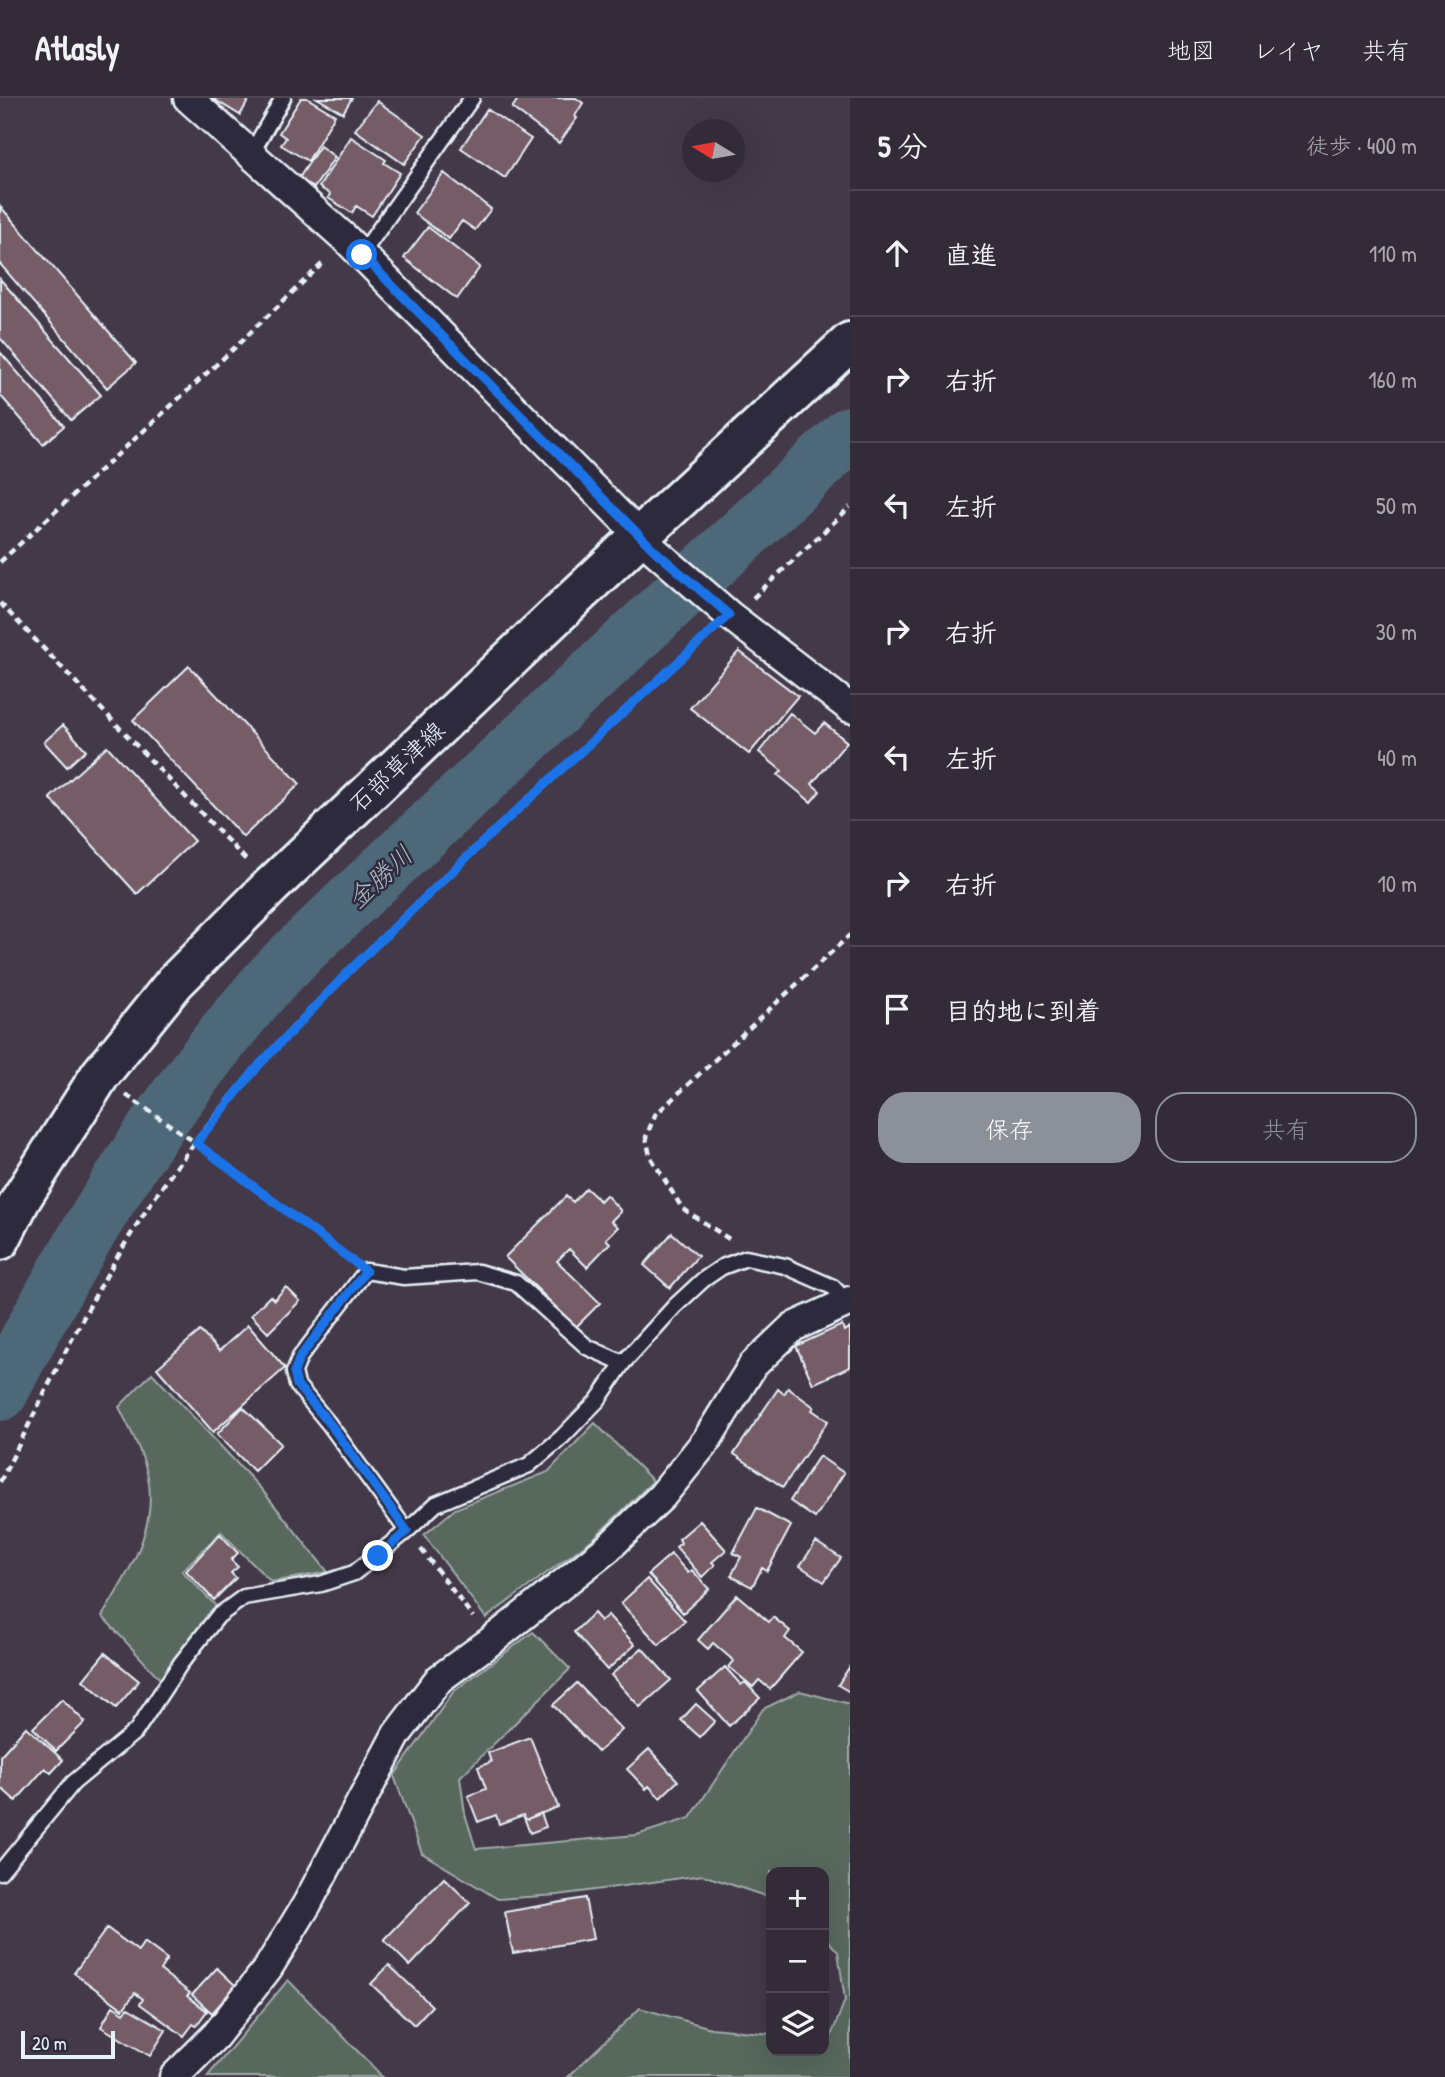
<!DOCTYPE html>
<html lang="ja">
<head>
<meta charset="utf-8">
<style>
	body { margin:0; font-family:"Patrick Hand","Klee One",sans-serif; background:#3b333f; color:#f1f3f6 }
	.controls { position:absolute; right:21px; bottom:21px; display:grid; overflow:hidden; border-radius:14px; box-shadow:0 7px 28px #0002 }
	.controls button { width:63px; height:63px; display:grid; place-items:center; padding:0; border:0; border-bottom:2px solid #4e4752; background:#332b37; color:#f1f3f6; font:35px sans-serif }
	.compass { position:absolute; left:682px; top:21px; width:63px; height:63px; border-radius:50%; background:#332b37; box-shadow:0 7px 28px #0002; rotate:281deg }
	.scale { position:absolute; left:21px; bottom:18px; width:94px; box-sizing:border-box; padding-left:7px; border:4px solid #e8f1f8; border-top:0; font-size:19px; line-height:24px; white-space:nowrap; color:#e8f1f8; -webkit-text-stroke:5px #2f2a3d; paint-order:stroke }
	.stop { position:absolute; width:21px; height:21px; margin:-16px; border:5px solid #1a73e8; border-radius:50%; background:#fff }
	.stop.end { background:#1a73e8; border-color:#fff; box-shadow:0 2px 7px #0008 }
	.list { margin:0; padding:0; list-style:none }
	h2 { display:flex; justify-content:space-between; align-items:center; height:91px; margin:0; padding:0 28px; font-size:30px }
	h2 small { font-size:23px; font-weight:400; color:#a9a7ad }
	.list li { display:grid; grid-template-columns:46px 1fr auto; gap:21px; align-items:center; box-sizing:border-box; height:126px; padding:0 28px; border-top:2px solid #4e4752 }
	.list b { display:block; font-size:26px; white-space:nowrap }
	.list em { font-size:23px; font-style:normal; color:#a9a7ad }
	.actions { display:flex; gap:14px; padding:21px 28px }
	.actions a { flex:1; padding:16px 0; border:2px solid #8c9099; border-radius:28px; text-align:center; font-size:24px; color:#8c9099 }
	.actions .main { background:#8c9099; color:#fff }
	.icon { flex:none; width:38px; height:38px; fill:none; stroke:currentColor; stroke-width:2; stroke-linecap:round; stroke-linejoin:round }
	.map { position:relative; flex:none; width:850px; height:1979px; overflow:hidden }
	header { display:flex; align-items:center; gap:42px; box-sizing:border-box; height:98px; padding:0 35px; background:#332b37; border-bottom:2px solid #4e4752 }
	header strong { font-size:33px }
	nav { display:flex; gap:38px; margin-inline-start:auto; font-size:24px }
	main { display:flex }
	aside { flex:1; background:#332b37 }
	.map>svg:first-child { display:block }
	.green { fill:#59675d; stroke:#a0acaa; stroke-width:2 }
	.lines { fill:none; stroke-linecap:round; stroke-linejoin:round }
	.river { stroke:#4e6778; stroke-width:56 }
	.building { fill:#745c66; stroke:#e8f1f8; stroke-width:2 }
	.lane-casing { stroke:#e8f1f8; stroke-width:19 }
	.street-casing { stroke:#e8f1f8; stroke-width:33 }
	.secondary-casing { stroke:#e8f1f8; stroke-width:44 }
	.path { stroke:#e8f1f8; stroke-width:4.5; stroke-dasharray:7 5; stroke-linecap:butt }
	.lane { stroke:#2f2a3d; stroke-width:14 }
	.street { stroke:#2f2a3d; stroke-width:28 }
	.secondary { stroke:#2f2a3d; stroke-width:38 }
	.route { stroke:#1a73e8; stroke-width:9 }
	.labels { text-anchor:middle; stroke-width:5; stroke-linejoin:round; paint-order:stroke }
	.street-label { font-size:24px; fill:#e8f1f8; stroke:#2f2a3d }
	.water-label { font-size:26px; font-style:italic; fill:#aabac5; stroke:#2f2a3d }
</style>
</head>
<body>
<header>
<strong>Atlasly</strong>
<nav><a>地図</a><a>レイヤ</a><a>共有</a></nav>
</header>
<main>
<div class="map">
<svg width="850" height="1979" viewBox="0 0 850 1979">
	<rect width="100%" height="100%" fill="#443949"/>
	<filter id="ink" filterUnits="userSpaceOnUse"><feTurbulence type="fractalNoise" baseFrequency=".0143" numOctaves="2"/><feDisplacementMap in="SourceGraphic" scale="14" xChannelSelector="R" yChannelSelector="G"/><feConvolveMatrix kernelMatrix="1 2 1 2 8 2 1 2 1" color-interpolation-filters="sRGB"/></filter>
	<g filter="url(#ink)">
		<path class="green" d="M152,1275L262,1392L328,1474L271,1484L221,1434L182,1473L217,1509L160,1581L102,1518C128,1476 158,1430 148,1379C143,1355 130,1331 119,1309Z
			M595,1325L653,1383L594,1440L486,1520L424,1437L455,1411L548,1374Z
			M533,1534L570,1571L460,1679L465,1716L476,1751L637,1737L690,1720L763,1611L800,1593L850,1606V1979H568L640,1910L711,1930L771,1936V1953H824V1940L830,1941L845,1902L838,1854L824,1838V1774H771V1800L703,1777L558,1797L498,1801L422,1755L394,1678L454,1593Z
			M288,1882L377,1973L382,1979H207Z"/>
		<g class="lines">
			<path class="river" d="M0,1295C74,1150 159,1008 268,885C291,859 319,835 344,810L850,336"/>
		</g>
		<path class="building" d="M212,0H250L240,17Z
			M301,0H307L335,17L308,63L281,47L286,40L279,35Z
			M317,0H352L343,15Z
			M519,0H576L583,5L575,18L577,20L559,45L512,10Z
			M377,3L425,37L404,66L355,32Z
			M487,11L531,41L505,80L461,50Z
			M351,39L386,62L384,65L400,75L372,118L356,108L352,115L328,100L330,96L319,89Z
			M320,48L335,59L314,90L299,80Z
			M444,75L491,111L475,132L462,123L449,141L414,115Z
			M0,108L136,265L107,290L0,166Z
			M428,129L480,169L457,201L404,160Z
			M0,181L101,297L71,322L0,240Z
			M0,254L64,328L43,346L0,297Z
			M739,553L798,598L749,656L690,610Z
			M189,568L300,686L243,739L133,622Z
			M790,615L815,635L824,625L847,644L812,686L820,693L811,704L778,677L782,673L759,654Z
			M63,627L86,652L67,669L44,644Z
			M107,648L194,743L137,796L50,700Z
			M586,1090L600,1103L606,1097L621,1113L611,1123L618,1129L606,1141L610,1145L587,1169L569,1151L557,1163L600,1205L576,1229L505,1159L566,1098L573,1104Z
			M672,1135L698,1158L670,1190L644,1167Z
			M286,1189L300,1203L268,1235L251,1217L270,1198L274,1202Z
			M248,1227L285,1270L213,1334L157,1270L200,1233L219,1253Z
			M842,1227L844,1233L850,1230V1269L813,1286L796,1248Z
			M788,1290L814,1309L812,1312L828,1323L783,1389L734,1356L778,1291L784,1296Z
			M243,1309L281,1346L254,1373L217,1336Z
			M819,1358L844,1375L815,1420L790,1403Z
			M757,1410L791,1428L767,1473L762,1470L752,1489L731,1478L741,1459L733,1455Z
			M700,1423L726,1452L712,1464L715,1467L702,1479L676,1449L681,1445L679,1441Z
			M220,1436L238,1455L231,1462L238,1469L231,1475L236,1480L214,1502L186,1473Z
			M816,1444L841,1460L824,1484L800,1468Z
			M671,1456L688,1475L692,1472L709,1491L683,1515L648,1476Z
			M647,1481L685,1523L659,1547L621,1505Z
			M737,1497L769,1524L773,1519L790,1533L785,1540L802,1554L770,1591L759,1582L753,1589L729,1569L734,1563L713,1545L708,1551L698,1542Z
			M594,1515L601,1523L608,1517L635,1547L607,1572L574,1534Z
			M642,1550L671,1582L640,1609L611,1577Z
			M105,1555L139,1583L116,1610L83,1582Z
			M850,1568V1594L838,1587Z
			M725,1569L741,1587L745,1584L760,1600L729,1628L698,1593Z
			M577,1585L622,1632L598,1654L553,1607Z
			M62,1601L85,1624L56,1653L33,1630Z
			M696,1606L715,1623L700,1639L681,1622Z
			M26,1629L63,1662L51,1675L45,1670L16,1703L0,1689V1658Z
			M530,1639L558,1709L525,1722L523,1717L499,1726L496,1717L478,1724L468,1698L486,1691L478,1669L491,1664L488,1655Z
			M649,1651L678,1683L660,1700L649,1688L646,1691L627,1671Z
			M541,1715L546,1729L530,1735L525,1722Z
			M444,1780L470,1805L410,1868L384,1842Z
			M585,1800L593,1841L513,1855L505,1814Z
			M107,1830L138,1853L144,1844L167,1861L160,1872L190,1895L187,1898L207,1913L196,1928L193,1926L184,1938L140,1906L143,1901L135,1895L123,1911L74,1875Z
			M389,1867L432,1908L414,1927L371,1886Z
			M217,1870L236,1888L212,1915L192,1897Z
			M113,1908L124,1915L128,1910L166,1932L150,1958L101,1929Z"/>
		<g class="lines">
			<g class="lane-casing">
				<path id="lane" d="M251,56L283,0
					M361,157L472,0
					M407,1433L329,1326L297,1287L294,1274L300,1259L366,1173L404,1179L478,1174L516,1185L587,1249L623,1265
					M0,1774L73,1685L136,1633L181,1565L218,1518L244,1499L321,1486L354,1475L407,1433L436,1406L529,1367L562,1339L598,1302L623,1265L675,1208L703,1182L722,1169L746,1160L785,1168L833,1189L847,1204"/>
			</g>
			<g class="street-casing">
				<path id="street" d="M188,0L347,142L654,452L729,517L850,610
					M174,1979L216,1937L268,1870L307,1806L397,1636L439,1581L491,1543L608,1450L662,1398L706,1343L753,1267L793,1229L850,1203"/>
			</g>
			<g class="secondary-casing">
				<path id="secondary" d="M0,1142L21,1101L100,977L175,884L271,788L640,438L850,244"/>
			</g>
			<path class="path" d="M0,464L230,254L325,163
				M753,500L850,409
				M0,505L249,765
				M126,997L196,1045L348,1159
				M729,1141L682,1110L650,1058L646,1039L655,1017L850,837
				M0,1384C54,1278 104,1167 175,1071C248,972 336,884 425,799C519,710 614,623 709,536
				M421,1451L473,1519"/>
			<use href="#lane" class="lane"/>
			<use href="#street" class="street"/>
			<use href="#secondary" class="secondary"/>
		</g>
	</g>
	<g class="lines" filter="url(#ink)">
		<path class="route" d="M362,157L654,452L729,517L489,738L351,871L260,966L196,1045L366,1173L300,1259L294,1274L297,1287L330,1326L407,1433L378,1458"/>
	</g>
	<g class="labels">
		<g class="street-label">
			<text transform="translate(397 669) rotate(-43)" y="8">石部草津線</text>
		</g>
		<g class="water-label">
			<text transform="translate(380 779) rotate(-43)" y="9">金勝川</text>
		</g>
	</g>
</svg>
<div class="controls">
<button>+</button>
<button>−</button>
<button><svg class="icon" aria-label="layers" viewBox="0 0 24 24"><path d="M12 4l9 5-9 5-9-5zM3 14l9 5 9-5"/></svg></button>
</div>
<svg class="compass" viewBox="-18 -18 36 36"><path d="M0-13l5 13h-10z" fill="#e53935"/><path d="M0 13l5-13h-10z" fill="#a9a7ad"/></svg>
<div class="scale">20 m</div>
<div class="stop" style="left:362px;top:157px"></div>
<div class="stop end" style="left:378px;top:1458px"></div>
</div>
<aside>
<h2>5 分<small>徒歩 · 400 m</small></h2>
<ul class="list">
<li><svg class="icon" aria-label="ahead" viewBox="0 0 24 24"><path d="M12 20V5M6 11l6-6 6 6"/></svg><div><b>直進</b></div><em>110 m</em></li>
<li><svg class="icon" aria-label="right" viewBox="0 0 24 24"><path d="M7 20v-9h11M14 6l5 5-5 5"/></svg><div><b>右折</b></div><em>160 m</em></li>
<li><svg class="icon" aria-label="left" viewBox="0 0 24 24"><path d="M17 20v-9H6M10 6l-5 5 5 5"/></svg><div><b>左折</b></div><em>50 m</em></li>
<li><svg class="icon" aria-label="right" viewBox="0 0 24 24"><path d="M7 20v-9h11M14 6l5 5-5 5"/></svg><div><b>右折</b></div><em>30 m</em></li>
<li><svg class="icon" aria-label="left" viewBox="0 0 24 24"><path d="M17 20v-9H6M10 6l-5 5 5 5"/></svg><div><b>左折</b></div><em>40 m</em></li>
<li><svg class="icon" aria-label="right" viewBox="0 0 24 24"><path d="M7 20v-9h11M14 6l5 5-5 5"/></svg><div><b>右折</b></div><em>10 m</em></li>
<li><svg class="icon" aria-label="arrive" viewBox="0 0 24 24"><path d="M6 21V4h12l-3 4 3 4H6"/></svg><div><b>目的地に到着</b></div></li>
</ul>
<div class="actions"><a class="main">保存</a><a>共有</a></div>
</aside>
</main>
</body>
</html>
